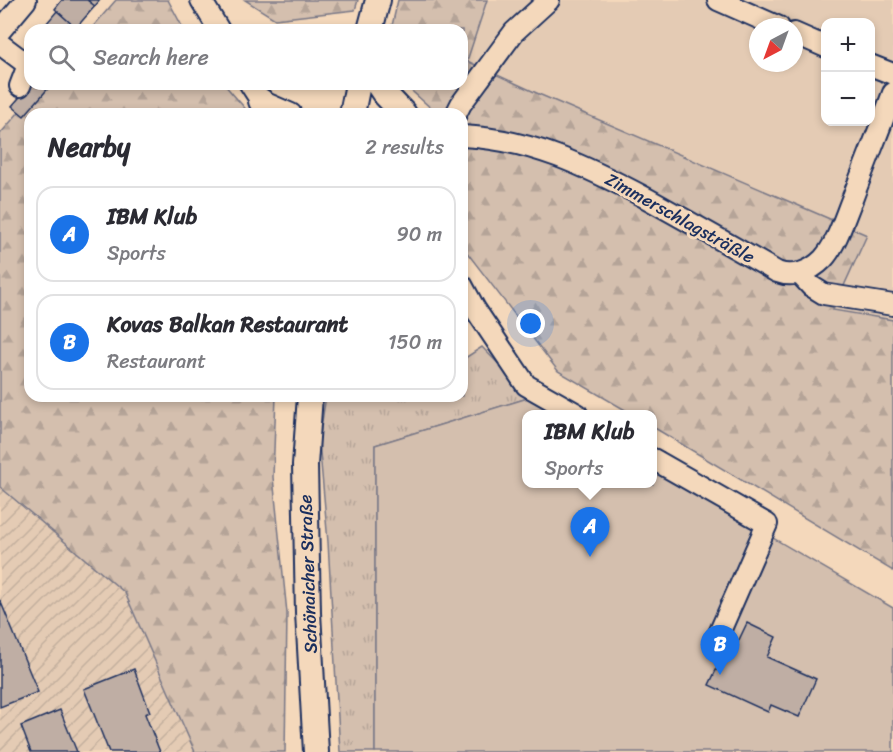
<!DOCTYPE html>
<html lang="en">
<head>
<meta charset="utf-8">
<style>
	body { margin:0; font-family:Sriracha,sans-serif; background:#f7f7f7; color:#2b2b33 }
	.controls { position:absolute; right:18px; top:18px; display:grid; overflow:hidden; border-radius:12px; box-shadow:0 3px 9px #0003 }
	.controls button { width:54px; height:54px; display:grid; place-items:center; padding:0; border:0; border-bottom:2px solid #e1e1e2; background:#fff; color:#2b2b33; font:30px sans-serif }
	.compass { position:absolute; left:749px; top:18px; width:54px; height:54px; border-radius:50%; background:#fff; box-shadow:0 3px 9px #0003; rotate:221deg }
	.you { position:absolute; left:531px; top:324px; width:21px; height:21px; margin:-15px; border:4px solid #fff; border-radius:50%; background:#1a73e8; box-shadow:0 0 0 9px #1a73e833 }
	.badge { display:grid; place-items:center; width:39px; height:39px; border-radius:50%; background:#1a73e8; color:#fff; font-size:20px; font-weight:700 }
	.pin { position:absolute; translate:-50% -50px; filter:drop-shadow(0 2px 3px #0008) }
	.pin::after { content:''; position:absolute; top:32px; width:21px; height:18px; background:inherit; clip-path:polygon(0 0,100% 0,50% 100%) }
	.popup { position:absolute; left:522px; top:410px; width:135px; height:78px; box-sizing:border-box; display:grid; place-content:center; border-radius:12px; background:#fff; filter:drop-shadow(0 2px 4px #0005); font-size:20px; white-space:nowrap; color:#7c7c81 }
	.popup b { font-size:22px; color:#2b2b33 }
	.popup::after { content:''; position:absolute; left:50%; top:100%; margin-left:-12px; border:12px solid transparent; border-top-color:#fff }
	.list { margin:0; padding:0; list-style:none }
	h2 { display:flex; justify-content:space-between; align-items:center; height:78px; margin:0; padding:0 24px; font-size:26px }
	h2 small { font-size:20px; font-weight:400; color:#7c7c81 }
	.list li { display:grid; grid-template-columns:39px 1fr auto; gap:18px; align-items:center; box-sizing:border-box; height:96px; margin:0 12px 12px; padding:0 12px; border:2px solid #e1e1e2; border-radius:18px }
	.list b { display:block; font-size:22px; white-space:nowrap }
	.list p { margin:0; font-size:20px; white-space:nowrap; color:#7c7c81 }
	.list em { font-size:20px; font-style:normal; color:#7c7c81 }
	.icon { flex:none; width:33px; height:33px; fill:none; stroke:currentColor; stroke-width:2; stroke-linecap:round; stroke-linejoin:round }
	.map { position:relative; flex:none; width:893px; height:752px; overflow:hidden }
	.search { position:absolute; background:#fff; box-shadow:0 3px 9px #0003; left:24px; top:24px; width:444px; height:66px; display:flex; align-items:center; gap:15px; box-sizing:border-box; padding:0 21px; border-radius:18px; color:#7c7c81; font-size:22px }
	.panel { position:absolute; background:#fff; box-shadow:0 3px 9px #0003; left:24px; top:108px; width:444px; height:294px; border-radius:18px }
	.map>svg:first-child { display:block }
	.built { fill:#e4cbb4; fill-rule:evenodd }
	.industrial { fill:url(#industrial-furrows) }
	.grass { fill:url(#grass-tufts); stroke:#787786; stroke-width:1.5 }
	.forest { fill:url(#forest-firs); stroke:#787786; stroke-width:1.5 }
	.garden { fill:#d4bfae; stroke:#787786; stroke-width:1.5 }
	.building { fill:#bfaea4; stroke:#1b2f5e; stroke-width:1.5 }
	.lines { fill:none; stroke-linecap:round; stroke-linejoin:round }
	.minor-casing { stroke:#1b2f5e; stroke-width:24 }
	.major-casing { stroke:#1b2f5e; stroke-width:28 }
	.minor { stroke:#f4d8bb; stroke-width:20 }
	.major { stroke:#f4d8bb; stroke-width:24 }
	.labels { text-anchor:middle; stroke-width:6; stroke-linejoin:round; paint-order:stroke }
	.street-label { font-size:18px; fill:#1b2f5e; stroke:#f4d8bb }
</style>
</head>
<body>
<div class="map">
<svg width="893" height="752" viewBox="0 0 893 752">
	<defs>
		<pattern id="industrial-furrows" width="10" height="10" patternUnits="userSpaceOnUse" patternTransform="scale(1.5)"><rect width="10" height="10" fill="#e4cbb4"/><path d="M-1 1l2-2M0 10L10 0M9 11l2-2" fill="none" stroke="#c3af9d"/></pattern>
		<pattern id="grass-tufts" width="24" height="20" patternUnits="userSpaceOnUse" patternTransform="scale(1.5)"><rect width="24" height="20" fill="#d4bfae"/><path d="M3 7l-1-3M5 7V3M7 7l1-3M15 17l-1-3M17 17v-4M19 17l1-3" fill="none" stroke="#b5a498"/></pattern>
		<pattern id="forest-firs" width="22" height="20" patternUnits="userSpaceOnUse" patternTransform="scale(1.5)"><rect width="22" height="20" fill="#d4bfae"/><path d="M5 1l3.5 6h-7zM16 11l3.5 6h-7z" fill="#b5a498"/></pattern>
	</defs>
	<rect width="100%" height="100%" fill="#f4d8bb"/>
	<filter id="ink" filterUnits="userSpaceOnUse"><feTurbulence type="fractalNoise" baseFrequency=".0167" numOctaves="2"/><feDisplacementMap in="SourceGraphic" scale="12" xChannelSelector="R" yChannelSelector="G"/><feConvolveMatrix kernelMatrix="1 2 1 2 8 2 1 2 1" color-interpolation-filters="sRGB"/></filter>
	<g filter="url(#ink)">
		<path class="built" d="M487,0H893V320L833,310L867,235L541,95L466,61ZM826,22H870V122H826ZM758,27H794V63H758Z"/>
		<path class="industrial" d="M0,487L125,593L195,752H0Z"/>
		<path class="grass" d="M482,347L531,397L375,445V752H340L328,542L319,441L326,396H462V360Z"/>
		<path class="forest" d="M116,0H168L184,30H90Z
			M245,0H358L355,10L275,19Z
			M398,0H487L467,61L541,95L867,235L833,310L893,320V571L653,427V414H632L558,371L462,246V114H435L434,111L404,84H462V30H391Z
			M43,84H224L250,114H30V396H276L273,477L287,613L285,752H195L125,593L0,487V134Z"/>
		<path class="garden" d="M531,397L561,414H527V484H653V468L893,608V752H375V445Z"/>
		<path class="building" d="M62,0H87L95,6L76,28L55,9Z
			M87,0H100L95,6Z
			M57,11L76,28L79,30H41Z
			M31,84H52L24,116L12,106Z
			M0,600L38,692L0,707Z
			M747,623L776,637L767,657L816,679L799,717L771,705L768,712L709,685L729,643L736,646Z
			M134,669L150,712L145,714L160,752H109L84,689Z
			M60,710L77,752H31L21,726Z"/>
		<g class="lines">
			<g class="minor-casing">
				<path id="minor" d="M201,0L219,30
					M718,0L779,27
					M0,31L26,0
					M794,33L826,47
					M0,44L28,65L20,86
					M870,65L893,74
					M250,84L261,101L291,114
					M456,114L461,104L514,32L549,0
					M462,136C531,139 588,167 648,199C691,223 734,247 777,272C793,278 810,272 823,259C837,244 845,216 853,197C866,162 880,128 893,93
					M799,273L811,286L824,294L893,305
					M462,285L475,309L526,385L577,414
					M653,459L767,524L717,638"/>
			</g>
			<g class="major-casing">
				<path id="major" d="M370,30L378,0
					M378,84L384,93L404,114
					M261,101L268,114
					M352,114L358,84
					M310,396L305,465L308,613L316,752"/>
			</g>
			<use href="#minor" class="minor"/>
			<use href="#major" class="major"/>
		</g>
	</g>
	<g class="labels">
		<g class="street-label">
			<text transform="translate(680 218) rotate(29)" y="6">Zimmerschlagsträßle</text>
			<text transform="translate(308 574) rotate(-92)" y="6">Schönaicher Straße</text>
		</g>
	</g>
</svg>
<div class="controls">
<button>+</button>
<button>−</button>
</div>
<svg class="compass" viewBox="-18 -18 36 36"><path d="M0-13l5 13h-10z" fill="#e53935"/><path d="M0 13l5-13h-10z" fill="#7c7c81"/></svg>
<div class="you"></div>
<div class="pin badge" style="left:590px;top:557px">A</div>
<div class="popup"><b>IBM Klub</b>Sports</div>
<div class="pin badge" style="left:720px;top:675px">B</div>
<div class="search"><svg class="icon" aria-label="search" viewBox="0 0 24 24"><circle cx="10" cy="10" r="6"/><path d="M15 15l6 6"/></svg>Search here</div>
<section class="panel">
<h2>Nearby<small>2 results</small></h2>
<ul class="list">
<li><span class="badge">A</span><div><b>IBM Klub</b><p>Sports</p></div><em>90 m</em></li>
<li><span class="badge">B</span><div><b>Kovas Balkan Restaurant</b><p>Restaurant</p></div><em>150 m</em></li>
</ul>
</section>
</div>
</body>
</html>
